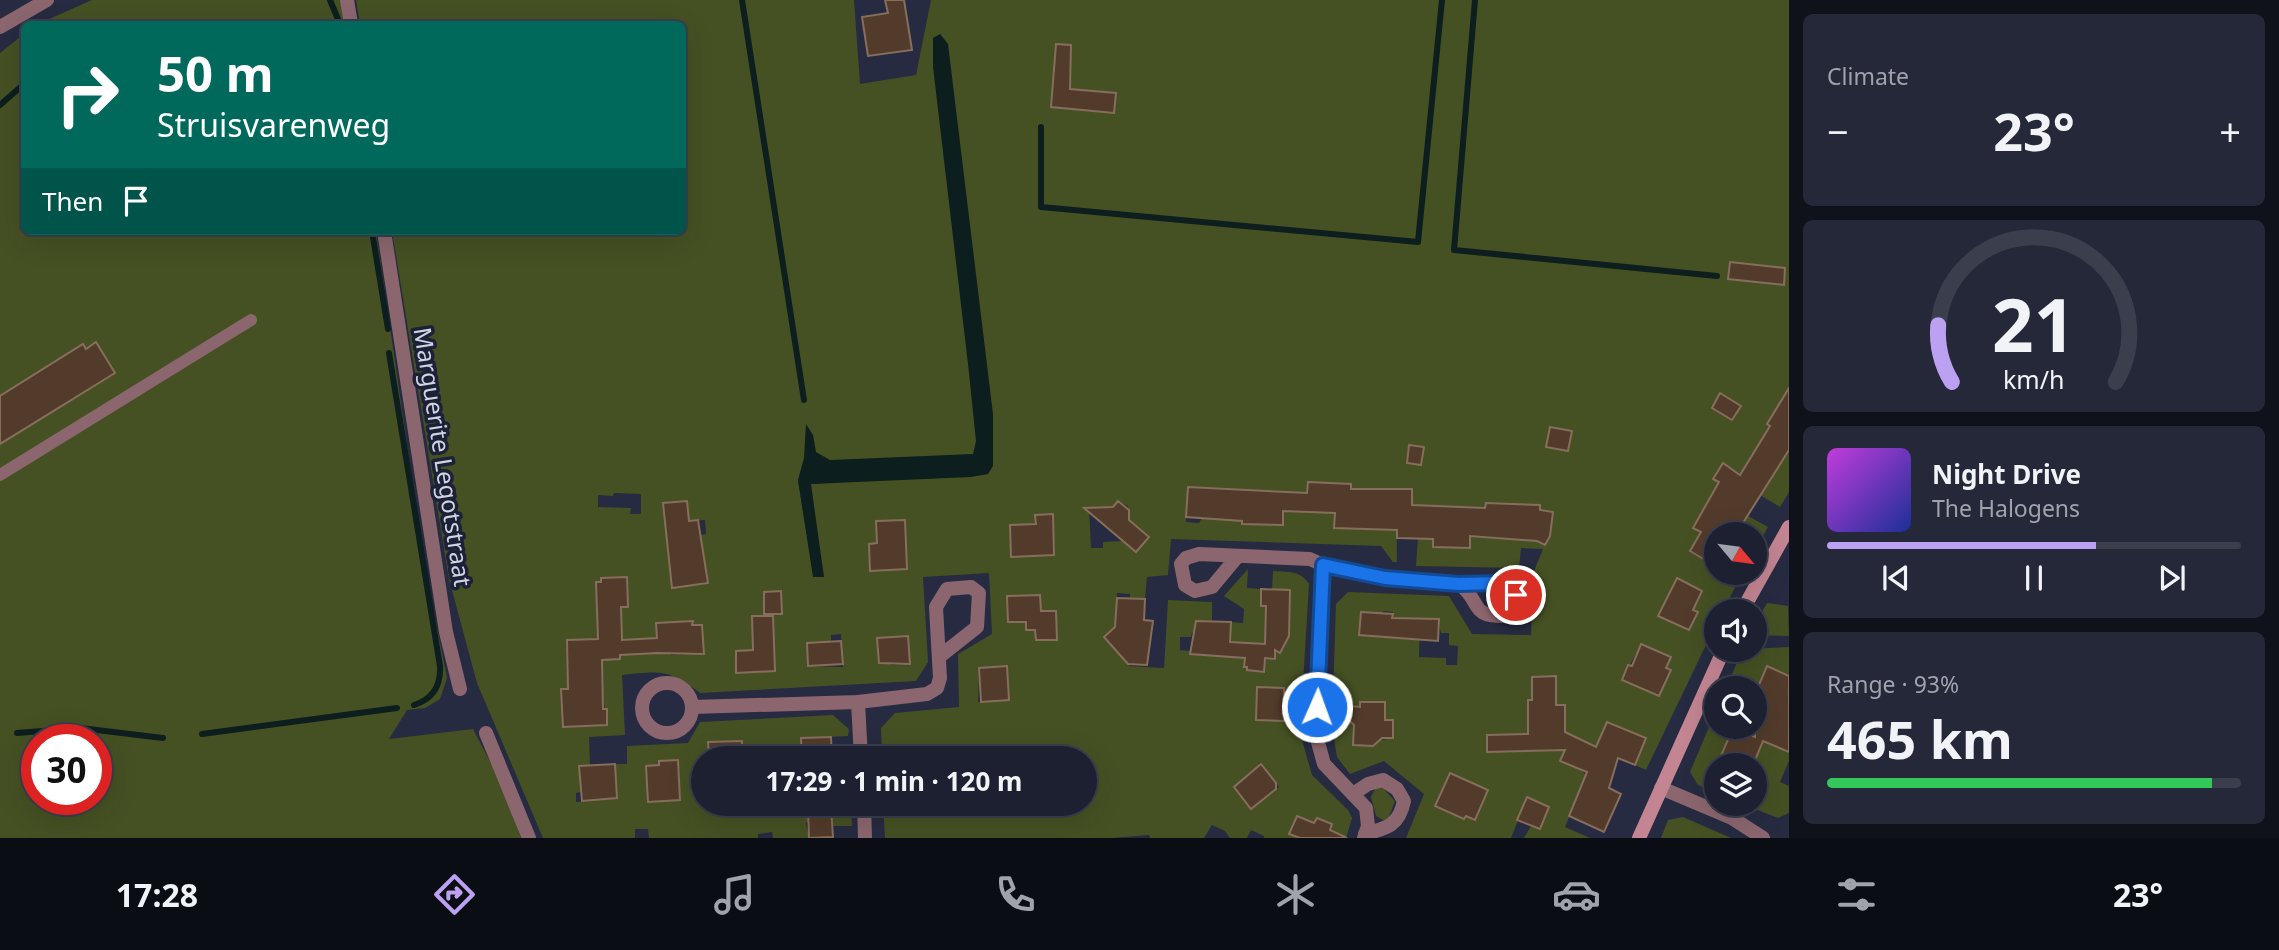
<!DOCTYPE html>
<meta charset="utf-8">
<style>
:root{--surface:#1c2031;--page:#252839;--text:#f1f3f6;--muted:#a0a3ab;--line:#3a3e4d;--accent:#bca0f2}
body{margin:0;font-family:"Noto Sans",sans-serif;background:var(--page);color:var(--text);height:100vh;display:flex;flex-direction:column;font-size:26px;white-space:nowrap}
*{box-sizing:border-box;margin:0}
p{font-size:23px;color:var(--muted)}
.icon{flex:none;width:38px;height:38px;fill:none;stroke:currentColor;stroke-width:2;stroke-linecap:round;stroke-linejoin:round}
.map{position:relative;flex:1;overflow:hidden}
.sheet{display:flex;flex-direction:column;gap:14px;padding:14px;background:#0f121b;width:490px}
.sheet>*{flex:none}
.banner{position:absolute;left:21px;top:21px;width:665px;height:214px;border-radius:10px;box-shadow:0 7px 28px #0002,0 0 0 2px var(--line);background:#00695c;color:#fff;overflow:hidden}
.needle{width:46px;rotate:119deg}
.tools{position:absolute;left:1704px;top:522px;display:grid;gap:14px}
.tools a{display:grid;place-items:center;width:63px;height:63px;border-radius:50%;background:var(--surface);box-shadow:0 7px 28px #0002,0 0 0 2px var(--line);font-size:35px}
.speed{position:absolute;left:21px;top:724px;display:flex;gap:14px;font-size:35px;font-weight:700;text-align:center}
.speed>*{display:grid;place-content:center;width:91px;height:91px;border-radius:50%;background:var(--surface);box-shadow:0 7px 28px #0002,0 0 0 2px var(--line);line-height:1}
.speed .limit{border:10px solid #d22;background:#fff;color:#111}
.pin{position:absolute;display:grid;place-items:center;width:60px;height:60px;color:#fff;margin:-30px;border:4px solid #fff;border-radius:50%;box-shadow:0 2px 7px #0007}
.me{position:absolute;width:77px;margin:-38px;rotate:2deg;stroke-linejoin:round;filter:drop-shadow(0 0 5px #0008)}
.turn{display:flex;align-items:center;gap:24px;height:147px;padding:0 21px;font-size:32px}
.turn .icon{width:91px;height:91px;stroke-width:2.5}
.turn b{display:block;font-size:49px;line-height:60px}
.then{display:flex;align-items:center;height:66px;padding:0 21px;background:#0003;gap:14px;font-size:26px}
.big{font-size:52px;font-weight:700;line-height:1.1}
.sheet .card{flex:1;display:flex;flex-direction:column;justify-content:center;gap:10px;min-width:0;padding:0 24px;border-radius:10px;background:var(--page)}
.sheet .dial{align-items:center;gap:0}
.dial svg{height:182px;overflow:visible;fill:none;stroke:var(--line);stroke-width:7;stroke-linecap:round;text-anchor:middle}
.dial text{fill:var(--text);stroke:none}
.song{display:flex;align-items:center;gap:21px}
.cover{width:84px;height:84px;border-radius:10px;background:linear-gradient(135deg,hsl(290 70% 55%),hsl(230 70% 35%))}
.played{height:7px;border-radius:4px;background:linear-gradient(90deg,var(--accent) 65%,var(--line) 65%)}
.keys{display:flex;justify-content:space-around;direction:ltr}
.heat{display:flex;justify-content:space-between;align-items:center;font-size:38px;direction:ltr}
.charge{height:10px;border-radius:5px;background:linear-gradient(90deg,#34c759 93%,var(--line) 0)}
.trip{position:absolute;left:691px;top:746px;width:406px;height:70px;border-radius:35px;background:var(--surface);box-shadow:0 7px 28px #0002,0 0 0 2px var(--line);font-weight:700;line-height:70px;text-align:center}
.tabs{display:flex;height:112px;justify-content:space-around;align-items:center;background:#0b0d14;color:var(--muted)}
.tabs .icon{width:49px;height:49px}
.tabs .active{color:var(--accent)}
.tabs b{font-size:32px;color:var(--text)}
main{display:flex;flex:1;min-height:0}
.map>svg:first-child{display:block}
.green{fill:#455123;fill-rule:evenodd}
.water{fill:#0d1e1e}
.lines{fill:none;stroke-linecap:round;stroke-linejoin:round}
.stream{stroke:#0d1e1e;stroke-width:6}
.building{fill:#523b2b;stroke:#876d5c;stroke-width:2}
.lane{stroke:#8c666e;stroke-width:12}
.street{stroke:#8c666e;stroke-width:14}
.secondary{stroke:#c38592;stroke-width:14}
.route-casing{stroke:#114b97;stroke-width:18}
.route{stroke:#1a73e8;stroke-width:12}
.labels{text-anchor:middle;stroke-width:7;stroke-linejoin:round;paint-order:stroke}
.street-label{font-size:24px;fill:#cfd3e2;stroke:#1d2137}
</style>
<main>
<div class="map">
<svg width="1789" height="838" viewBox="0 0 1789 838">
<rect width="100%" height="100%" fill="#262b41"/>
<g class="green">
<polygon points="92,0 341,0 345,24 38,24"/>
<path d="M 356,0 L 854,0 L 860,84 L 916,75 L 931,0 L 1789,0 L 1789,492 L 1780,507 L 1760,495 L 1780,464 L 1741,474 L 1723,464 L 1714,479 L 1755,504 L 1748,516 L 1768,527 L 1755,550 L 1755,534 L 1739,534 L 1744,525 L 1707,505 L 1693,527 L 1703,533 L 1690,552 L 1717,567 L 1717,572 L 1743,572 L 1723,611 L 1717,611 L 1717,622 L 1646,770 L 1635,765 L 1646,738 L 1607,722 L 1596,748 L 1573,736 L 1560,761 L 1580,769 L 1586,775 L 1565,827 L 1590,838 L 1524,838 L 1531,826 L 1540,829 L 1544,819 L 1522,810 L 1511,838 L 1406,838 L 1424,794 L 1384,761 L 1350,774 L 1337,757 L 1332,727 L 1336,604 L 1348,592 L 1449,596 L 1472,634 L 1531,635 L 1534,571 L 1543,549 L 1521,548 L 1519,568 L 1416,566 L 1418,538 L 1411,538 L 1412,489 L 1396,488 L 1397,562 L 1393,562 L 1381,546 L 1171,539 L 1168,575 L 1147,577 L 1145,599 L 1130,598 L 1130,594 L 1117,593 L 1115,627 L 1104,637 L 1116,650 L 1130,655 L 1129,666 L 1164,668 L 1168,600 L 1212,602 L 1212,622 L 1192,633 L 1191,637 L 1180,637 L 1180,650 L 1190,651 L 1190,654 L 1230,657 L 1231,622 L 1243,623 L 1244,609 L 1224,596 L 1248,569 L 1247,588 L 1261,589 L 1261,606 L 1266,606 L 1265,626 L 1277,627 L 1272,590 L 1273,571 C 1287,572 1301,570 1309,584 L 1300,733 L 1312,775 L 1348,810 L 1352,818 L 1346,838 L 1328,834 L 1332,824 L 1317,818 L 1312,828 L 1305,824 L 1306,820 L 1298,816 L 1289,833 L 1298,838 L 1264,838 L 1264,836 L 1251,830 L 1247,838 L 1230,838 L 1225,831 L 1212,825 L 1204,838 L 1150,838 L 1149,835 L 1112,838 L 885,838 L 883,805 L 953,803 L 953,808 L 961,808 L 962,803 L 1085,803 L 1085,758 L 882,758 L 881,728 L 895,713 L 959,707 L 958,654 L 992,634 L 989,573 L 923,577 L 928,662 L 916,681 L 700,693 C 669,669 661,671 622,675 L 625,735 L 589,737 L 590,765 L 580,766 L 581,792 L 576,793 L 576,802 L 594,801 L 594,797 L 617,798 L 615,764 L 627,764 L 627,746 L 688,743 L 700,722 L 833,715 L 849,729 L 848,736 L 802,738 L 802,758 L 742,758 L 741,741 L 708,742 L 709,758 L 704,758 L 704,803 L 851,803 L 852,826 L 832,826 L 831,807 L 808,808 L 808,822 L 806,823 L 809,838 L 773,838 L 772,832 L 758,834 L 758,838 L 649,838 L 648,829 L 635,829 L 635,838 L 543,838 L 477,683 L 449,579 L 392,231 L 682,231 L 682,24 L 360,24 ZM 801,473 L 988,474 L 811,484 L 814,577 L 798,481 ZM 1308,482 L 1351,484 L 1349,528 L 1335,528 L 1335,513 L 1307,512 ZM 1188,488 L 1219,489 L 1199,523 L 1186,522 ZM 614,493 L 641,494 L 641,514 L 630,514 L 631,508 L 598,507 L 598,495 L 613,496 ZM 1284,493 L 1283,525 L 1243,524 ZM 687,501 L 689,521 L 705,520 L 706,534 L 691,536 L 708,583 L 672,588 L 663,503 ZM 1118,501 L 1128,506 L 1129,520 L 1149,537 L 1136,552 L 1123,541 L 1103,542 L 1103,548 L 1091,548 L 1089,508 L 1113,507 ZM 1495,503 L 1540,505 L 1539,528 L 1520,540 L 1509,540 ZM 1435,506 L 1471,507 L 1470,548 ZM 1053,514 L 1054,555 L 1011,556 L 1010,526 L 1036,524 L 1036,515 ZM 1677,578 L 1702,591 L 1693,610 L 1698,612 L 1688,630 L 1659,615 ZM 1007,596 L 1041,611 L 1056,611 L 1035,630 L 1026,630 L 1025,622 L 1008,622 ZM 1383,611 L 1393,612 L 1391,637 L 1360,635 L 1361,612 L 1382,614 ZM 767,616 L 767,631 L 774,631 L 775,671 L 736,672 L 736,651 L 753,650 L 752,617 ZM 1420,619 L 1438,619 L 1441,633 L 1449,633 L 1449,645 L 1458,646 L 1457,665 L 1446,665 L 1446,658 L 1419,657 ZM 597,620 L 620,652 L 620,658 L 602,660 L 602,665 L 568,666 L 567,640 L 599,639 ZM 668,622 L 669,627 L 702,625 L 704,653 L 671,655 L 670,645 L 657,638 L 656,623 ZM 841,634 L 843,667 L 808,666 L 807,644 L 831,642 L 831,635 ZM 908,636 L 910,664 L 891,665 L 891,662 L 879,662 L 877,638 ZM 1641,644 L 1671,658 L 1666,668 L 1670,670 L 1659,696 L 1622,680 ZM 1007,666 L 1009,700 L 978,702 L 979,668 ZM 1532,677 L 1556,677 L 1556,705 L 1565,705 L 1551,750 L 1487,752 L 1487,735 L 1519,734 L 1533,737 L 1528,730 L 1528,700 L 1536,700 L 1532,691 ZM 602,688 L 607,725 L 563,727 L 561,690 ZM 1257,688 L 1286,702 L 1285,721 L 1256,720 ZM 1361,702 L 1376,702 L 1385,720 L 1393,720 L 1393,738 L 1353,745 L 1354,725 L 1350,721 L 1350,707 L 1360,707 ZM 678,760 L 680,800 L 648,802 L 646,766 L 659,765 L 660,761 ZM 1257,760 L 1279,787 L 1251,809 L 1234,787 L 1260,765 ZM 1451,773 L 1488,790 L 1475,820 L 1466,816 L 1464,819 L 1436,806 Z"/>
<path d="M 24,34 L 24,231 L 376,231 L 425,568 L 447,678 L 440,699 L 425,708 L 407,710 L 389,739 L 473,729 L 506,792 L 521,838 L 0,838 L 0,53 ZM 37,740 L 96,740 L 96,800 L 37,800 Z"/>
<polygon points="1767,603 1788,606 1789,636 1755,635 1755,625"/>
<polygon points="1789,647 1789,676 1755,694 1755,688 1726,688 1743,649"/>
<polygon points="1709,727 1730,736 1717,765 1717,793 1698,785 1690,772"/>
<polygon points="1789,733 1789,761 1780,782 1789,786 1789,813 1778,818 1740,803 1755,803 1755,765 1753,765 1756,738"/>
<polygon points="1382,787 1395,801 1388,820 1383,820 1376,816 1371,797 1375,789"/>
<polygon points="1683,817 1731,838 1661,838 1668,820"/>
</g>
<polygon class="water" points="940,34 948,44 993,414 993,466 988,474 971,477 811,484 824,577 813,577 798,480 804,458 806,424 813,435 816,452 830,460 973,454 976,441 968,364 933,67 933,38"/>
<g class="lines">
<g class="stream">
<polyline points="330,0 340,24"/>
<polyline points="742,0 804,400"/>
<polyline points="1475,0 1454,250 1717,276"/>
<polyline points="0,105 24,84"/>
<polyline points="1041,127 1041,207 1418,242 1442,0"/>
<polyline points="372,231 388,329"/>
<path d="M 389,353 L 440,666 C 441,685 433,699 414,705"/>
<polyline points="17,733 80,728 163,738"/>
<polyline points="202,734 397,708"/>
</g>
</g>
<g class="building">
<polygon points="885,0 904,0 912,50 868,56 862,17 888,13"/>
<polygon points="1056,44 1071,45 1070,89 1116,93 1114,113 1051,107"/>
<polygon points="1730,262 1785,268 1784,285 1728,279"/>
<polygon points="96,342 115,373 0,444 0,396 83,344 86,349"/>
<polygon points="1789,388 1789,450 1736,534 1717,534 1717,567 1690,551 1701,532 1693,528 1719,482 1713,479 1723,463 1740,475 1770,426 1767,424"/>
<polygon points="1720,393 1741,406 1732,420 1712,408"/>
<polygon points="1550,427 1572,431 1568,451 1546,447"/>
<polygon points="1409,445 1424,447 1421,465 1407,463"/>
<polygon points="1308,482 1351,484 1351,489 1412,489 1412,505 1485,508 1486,503 1540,505 1540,510 1553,512 1550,536 1545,545 1537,541 1470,536 1470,548 1433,547 1433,539 1397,538 1397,530 1334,528 1335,513 1283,511 1283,525 1242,524 1242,521 1186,517 1188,487 1307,493"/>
<polygon points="687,501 689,521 698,520 708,583 672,588 663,503"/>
<polygon points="1118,501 1129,510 1129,520 1149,537 1136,552 1084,508 1113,507"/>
<polygon points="1053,514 1054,555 1011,557 1010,525 1036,524 1035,515"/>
<polygon points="905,520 907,569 870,571 869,544 877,543 876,521"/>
<polygon points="627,577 628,607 621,607 622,640 657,638 656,623 693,621 692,625 702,625 704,654 658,653 620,655 620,659 602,660 603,709 607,709 607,725 563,727 561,689 568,689 567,640 598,639 596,582 601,582 601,578"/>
<polygon points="1677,578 1702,591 1693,610 1698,612 1689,630 1658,616"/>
<polygon points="1261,589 1290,590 1289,636 1280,653 1275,650 1275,659 1265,658 1264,672 1247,670 1247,667 1244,667 1245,658 1190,654 1196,621 1231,622 1230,642 1265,644 1266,606 1261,606"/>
<polygon points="781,591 782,614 764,614 764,592"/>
<polygon points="1040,595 1041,611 1056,611 1057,640 1036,640 1035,630 1026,630 1026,622 1008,622 1007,596"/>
<polygon points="1117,598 1145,599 1144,620 1153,621 1147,665 1128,664 1104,637 1115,627"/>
<polygon points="1361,612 1393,614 1392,618 1439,619 1438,641 1359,635"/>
<polygon points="752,616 773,616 775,671 736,673 736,651 753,650"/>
<polygon points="908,636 910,664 879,663 877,638"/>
<polygon points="841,641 843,664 808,666 807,643"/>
<polygon points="1641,644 1671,657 1666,668 1671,670 1659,696 1622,680 1628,665 1632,666"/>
<polygon points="1007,666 1009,700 981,702 979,668"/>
<polygon points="1767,666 1789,676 1789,752 1763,741 1753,765 1717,765 1733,728 1755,737 1755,694"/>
<polygon points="1556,676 1556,705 1565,705 1565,732 1596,747 1607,722 1646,738 1635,765 1618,758 1609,788 1621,794 1604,832 1569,816 1587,772 1560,761 1565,750 1487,752 1487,735 1528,734 1528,700 1532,700 1532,677"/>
<polygon points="1257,687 1284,688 1285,721 1256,720"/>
<polygon points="1360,702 1385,702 1385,720 1393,720 1393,738 1382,738 1373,746 1353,745 1354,725 1350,721 1350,706 1360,707"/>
<polygon points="831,737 832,758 802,758 801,738"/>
<polygon points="742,741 742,758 709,758 708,742"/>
<polygon points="678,760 680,800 648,802 646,766 659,765 659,761"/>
<polygon points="615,764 617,798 582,801 579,766"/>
<polygon points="1261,764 1276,783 1276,789 1251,809 1234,787"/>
<polygon points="1450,773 1488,790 1475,820 1466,816 1464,819 1435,806"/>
<polygon points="1527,797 1549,807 1540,829 1517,820"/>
<polygon points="831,807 833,837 809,838 808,808"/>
<polygon points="1297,816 1314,823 1317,818 1332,824 1330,830 1347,838 1300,838 1289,834"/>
</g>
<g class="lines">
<polyline class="lane" points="0,475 251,320"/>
<g class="street">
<polyline points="347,0 351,24"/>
<polyline points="0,27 47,0"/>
<polyline points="384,231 446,632 460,689"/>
<path d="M 1237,557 L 1212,587 L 1195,591 L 1185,585 L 1181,564 L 1186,558 L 1199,554 L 1310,559 L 1323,565 L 1385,578 L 1459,584 L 1499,583 L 1515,595 L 1515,607 L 1504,616 C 1468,616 1483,602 1459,584"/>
<polyline points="1323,565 1316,735 1324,764 1366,808 1368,826 1364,838"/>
<circle cx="667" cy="708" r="25"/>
<polyline points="858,702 861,758"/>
<polyline points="692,707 858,702 927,694 937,688 940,678 936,607 947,589 971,587 979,593 977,627 939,657"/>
<polyline points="486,733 529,838"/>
<polyline points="1661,788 1732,818 1763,838"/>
<path d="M 1353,794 L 1368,784 L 1383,780 L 1397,789 L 1404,801 C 1399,825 1388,828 1365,834"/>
<polyline points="864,803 865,838"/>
</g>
<g class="secondary">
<polyline points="1742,611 1789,527"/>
<polyline points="1639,838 1724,649"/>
</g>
</g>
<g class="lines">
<g class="route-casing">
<polyline id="route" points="1317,707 1323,565 1385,578 1459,584 1499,583 1516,595"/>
</g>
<use href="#route" class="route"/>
</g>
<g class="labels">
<g class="street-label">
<text transform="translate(442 457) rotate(81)" y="8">Marguerite Legotstraat</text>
</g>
</g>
</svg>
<div class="tools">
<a><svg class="needle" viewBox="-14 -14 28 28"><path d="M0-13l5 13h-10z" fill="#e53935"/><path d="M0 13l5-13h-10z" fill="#a0a3ab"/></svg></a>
<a><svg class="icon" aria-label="sound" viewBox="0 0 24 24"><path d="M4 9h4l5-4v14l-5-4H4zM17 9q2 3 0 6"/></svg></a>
<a><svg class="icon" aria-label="search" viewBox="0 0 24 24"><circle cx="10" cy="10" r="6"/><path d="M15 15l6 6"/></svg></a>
<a><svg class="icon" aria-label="layers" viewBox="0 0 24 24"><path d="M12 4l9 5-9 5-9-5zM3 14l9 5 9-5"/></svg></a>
</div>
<div class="speed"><div class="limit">30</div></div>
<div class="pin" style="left:1516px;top:595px;background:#d93025"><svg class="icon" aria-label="arrive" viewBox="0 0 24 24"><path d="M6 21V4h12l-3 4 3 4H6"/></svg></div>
<svg class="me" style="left:1317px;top:707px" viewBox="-20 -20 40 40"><circle r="17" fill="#1a73e8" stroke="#fff" stroke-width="3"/><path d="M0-11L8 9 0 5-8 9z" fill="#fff"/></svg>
<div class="trip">17:29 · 1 min · 120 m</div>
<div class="banner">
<div class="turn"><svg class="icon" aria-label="right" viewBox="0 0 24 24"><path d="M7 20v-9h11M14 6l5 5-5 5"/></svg><div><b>50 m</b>Struisvarenweg</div></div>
<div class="then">Then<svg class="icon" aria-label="arrive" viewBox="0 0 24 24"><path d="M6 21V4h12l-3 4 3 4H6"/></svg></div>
</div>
</div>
<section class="sheet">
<div class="card"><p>Climate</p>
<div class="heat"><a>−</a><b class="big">23°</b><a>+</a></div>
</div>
<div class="card dial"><svg viewBox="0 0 100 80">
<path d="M14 69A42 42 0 1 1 86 69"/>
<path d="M14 69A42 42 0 0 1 8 44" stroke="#bca0f2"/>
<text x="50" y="56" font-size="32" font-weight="700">21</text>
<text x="50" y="72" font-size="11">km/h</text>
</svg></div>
<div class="card">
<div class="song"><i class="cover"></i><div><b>Night Drive</b><p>The Halogens</p></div></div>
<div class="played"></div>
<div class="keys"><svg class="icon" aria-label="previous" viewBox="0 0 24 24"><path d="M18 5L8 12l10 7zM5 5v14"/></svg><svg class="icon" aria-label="pause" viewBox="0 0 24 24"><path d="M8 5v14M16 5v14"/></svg><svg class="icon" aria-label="next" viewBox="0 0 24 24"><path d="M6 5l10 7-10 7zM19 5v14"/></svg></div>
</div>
<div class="card"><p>Range · 93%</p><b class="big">465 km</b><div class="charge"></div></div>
</section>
</main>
<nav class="tabs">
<b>17:28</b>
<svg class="icon active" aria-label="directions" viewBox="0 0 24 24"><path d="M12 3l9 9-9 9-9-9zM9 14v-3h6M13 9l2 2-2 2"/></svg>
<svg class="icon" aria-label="music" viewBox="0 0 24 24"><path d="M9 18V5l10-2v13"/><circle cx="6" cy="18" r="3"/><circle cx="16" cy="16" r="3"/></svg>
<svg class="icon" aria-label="phone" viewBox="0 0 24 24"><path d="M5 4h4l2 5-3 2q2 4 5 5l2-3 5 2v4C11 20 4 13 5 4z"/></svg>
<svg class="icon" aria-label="climate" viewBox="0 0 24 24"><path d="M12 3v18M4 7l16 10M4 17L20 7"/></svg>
<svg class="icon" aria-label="car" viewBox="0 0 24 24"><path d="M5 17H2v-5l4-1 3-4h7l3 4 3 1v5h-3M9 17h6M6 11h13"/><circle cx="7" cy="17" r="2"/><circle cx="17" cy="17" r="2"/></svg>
<svg class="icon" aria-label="filters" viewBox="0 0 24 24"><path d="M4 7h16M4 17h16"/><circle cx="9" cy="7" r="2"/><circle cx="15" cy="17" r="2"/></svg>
<b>23°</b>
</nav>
